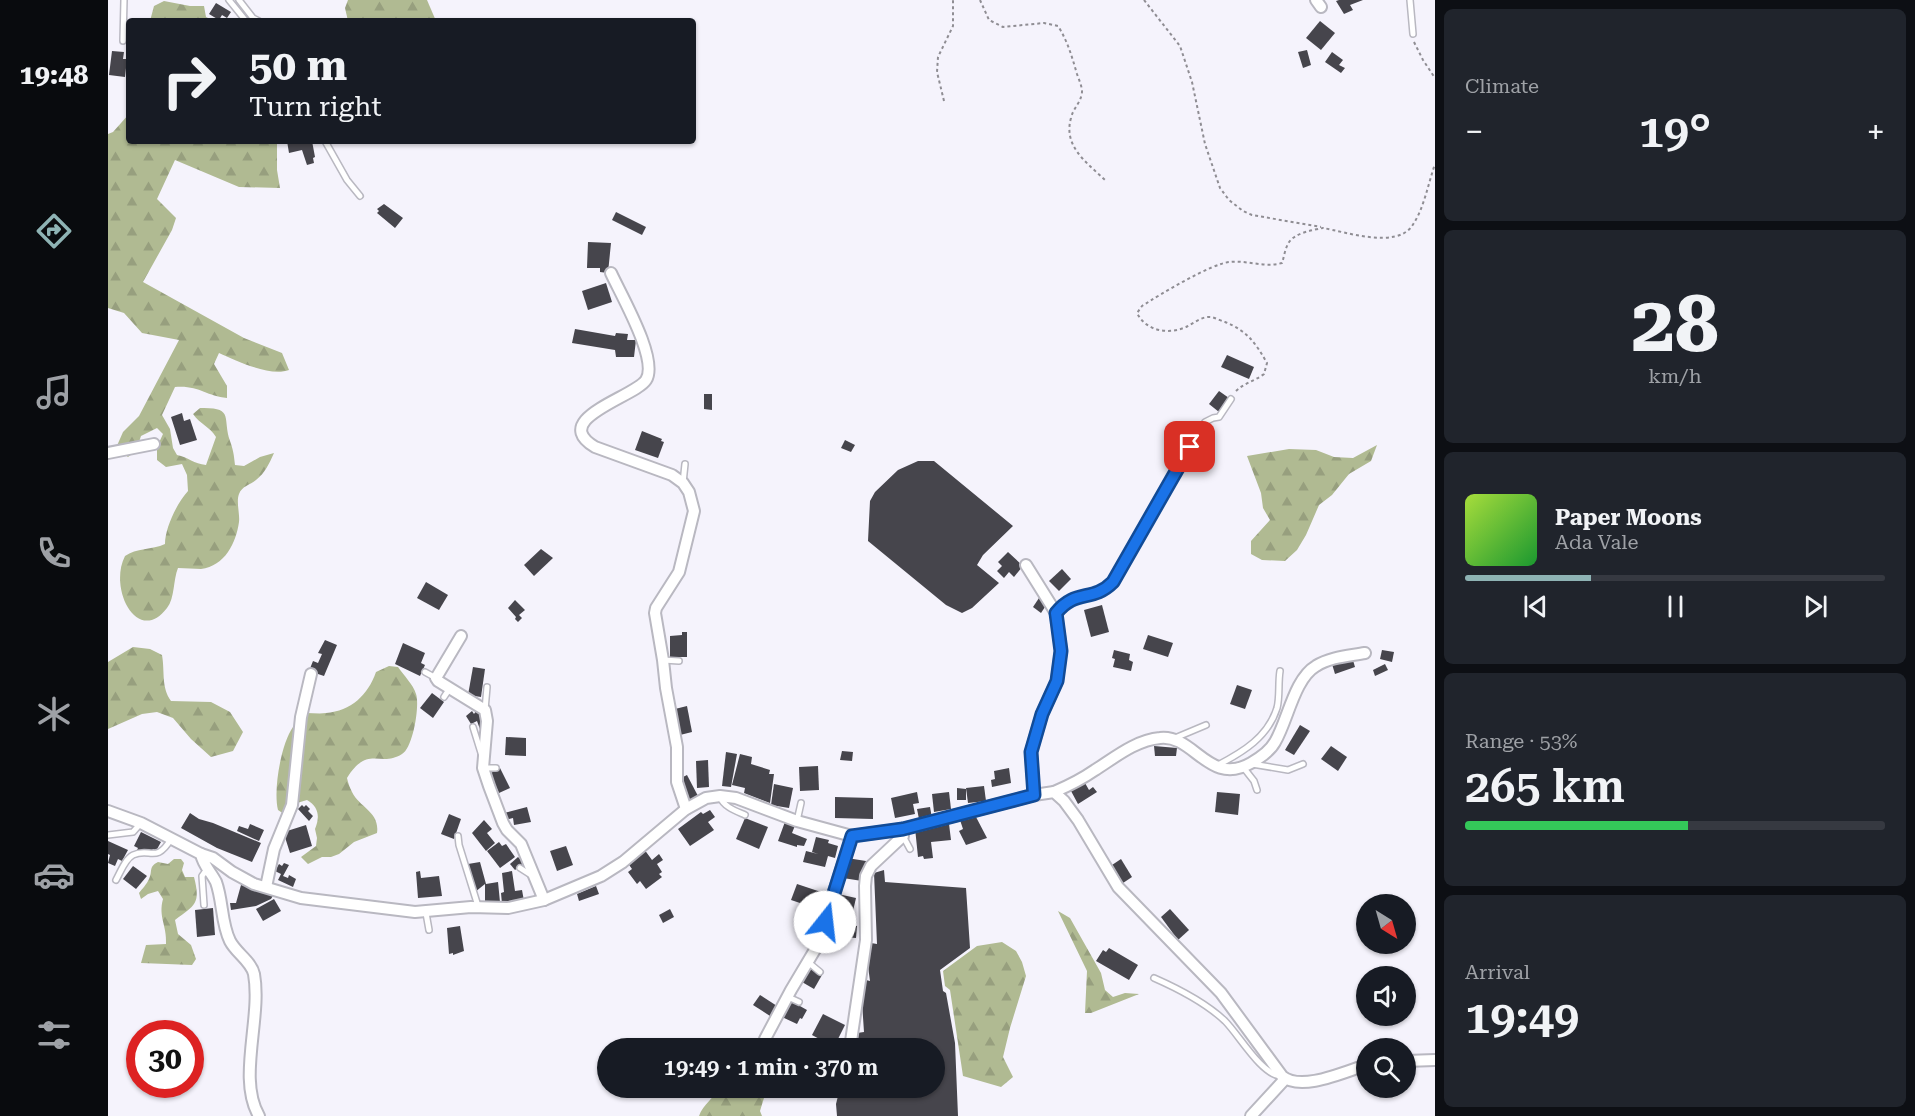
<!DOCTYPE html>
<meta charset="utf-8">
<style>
:root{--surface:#171b24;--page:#20242c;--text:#f1f3f6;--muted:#9ea1a6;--line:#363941;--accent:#8eb3b4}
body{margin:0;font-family:"Roboto Serif",serif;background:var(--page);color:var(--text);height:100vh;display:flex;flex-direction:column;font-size:22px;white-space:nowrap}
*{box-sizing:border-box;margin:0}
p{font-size:20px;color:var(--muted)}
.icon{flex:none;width:33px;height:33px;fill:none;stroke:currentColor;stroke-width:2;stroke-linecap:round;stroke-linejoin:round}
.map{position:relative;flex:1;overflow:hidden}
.side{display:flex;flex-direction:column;gap:9px;padding:9px;background:#0d0f14;width:480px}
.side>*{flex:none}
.guide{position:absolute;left:18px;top:18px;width:570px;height:126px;border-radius:6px;box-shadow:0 2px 4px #0004;background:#171b24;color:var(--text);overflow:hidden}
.needle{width:39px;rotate:143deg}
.buttons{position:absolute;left:1248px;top:894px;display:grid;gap:12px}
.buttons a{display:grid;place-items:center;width:60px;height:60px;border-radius:50%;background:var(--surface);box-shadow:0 2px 4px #0004;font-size:30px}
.speed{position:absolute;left:18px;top:1020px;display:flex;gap:12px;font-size:30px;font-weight:700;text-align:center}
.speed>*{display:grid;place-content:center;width:78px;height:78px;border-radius:50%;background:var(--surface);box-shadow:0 2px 4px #0004;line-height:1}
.speed .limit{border:9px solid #d22;background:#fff;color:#111}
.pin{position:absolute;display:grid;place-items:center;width:51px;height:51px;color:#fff;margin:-26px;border-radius:12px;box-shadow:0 3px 9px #0006}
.me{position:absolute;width:66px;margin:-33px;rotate:16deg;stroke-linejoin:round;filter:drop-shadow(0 0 4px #0008)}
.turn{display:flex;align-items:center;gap:21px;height:126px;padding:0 24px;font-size:27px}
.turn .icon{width:78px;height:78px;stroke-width:2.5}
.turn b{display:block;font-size:42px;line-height:51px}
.big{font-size:45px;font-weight:600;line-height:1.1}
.side .card{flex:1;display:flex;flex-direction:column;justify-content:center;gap:9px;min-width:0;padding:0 21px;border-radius:9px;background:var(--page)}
.side .dial{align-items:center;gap:0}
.dial b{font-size:78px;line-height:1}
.song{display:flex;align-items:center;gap:18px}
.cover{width:72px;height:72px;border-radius:9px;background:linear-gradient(135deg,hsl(80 70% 55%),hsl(130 70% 35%))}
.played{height:6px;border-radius:3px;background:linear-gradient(90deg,var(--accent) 30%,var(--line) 30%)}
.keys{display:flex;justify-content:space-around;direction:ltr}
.heat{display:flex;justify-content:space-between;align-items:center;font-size:33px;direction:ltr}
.charge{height:9px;border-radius:4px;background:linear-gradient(90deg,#34c759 53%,var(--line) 0)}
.trip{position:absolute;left:489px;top:1038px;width:348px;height:60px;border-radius:30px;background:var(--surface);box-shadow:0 2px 4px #0004;font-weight:600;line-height:60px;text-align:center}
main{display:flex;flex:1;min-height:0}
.dock{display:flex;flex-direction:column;width:108px;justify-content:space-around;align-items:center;background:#090b0e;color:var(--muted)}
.dock .icon{width:42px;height:42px}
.dock .current{color:var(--accent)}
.dock b{font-size:27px;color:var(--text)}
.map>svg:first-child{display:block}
.forest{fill:url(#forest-firs)}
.building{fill:#46454c}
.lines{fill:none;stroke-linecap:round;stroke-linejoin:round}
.service-casing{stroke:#b9b8c1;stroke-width:8}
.minor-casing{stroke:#b9b8c1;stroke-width:14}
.path{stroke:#8f8d93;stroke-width:2;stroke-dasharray:3 3;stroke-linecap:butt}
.service{stroke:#fff;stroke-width:5}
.minor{stroke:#fff;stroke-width:10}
.route-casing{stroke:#114b97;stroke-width:15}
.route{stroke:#1a73e8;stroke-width:10}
</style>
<main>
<nav class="dock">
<b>19:48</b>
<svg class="icon current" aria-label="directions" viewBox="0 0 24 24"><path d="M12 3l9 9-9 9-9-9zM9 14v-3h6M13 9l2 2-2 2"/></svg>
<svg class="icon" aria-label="music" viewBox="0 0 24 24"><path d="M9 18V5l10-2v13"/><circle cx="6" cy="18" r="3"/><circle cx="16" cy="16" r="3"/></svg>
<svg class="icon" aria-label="phone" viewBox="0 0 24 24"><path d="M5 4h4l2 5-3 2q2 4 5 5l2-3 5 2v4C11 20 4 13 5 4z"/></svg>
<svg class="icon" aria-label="climate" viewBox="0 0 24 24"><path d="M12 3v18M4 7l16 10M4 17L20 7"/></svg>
<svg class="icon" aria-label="car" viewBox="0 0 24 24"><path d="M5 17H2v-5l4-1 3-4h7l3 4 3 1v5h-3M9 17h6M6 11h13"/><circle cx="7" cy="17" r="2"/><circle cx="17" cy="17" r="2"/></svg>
<svg class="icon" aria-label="filters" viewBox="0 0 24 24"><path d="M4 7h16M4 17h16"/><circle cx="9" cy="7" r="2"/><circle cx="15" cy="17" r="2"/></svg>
</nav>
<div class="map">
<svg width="1327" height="1116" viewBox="0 0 1327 1116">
<defs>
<pattern id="forest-firs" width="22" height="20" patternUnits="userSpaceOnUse" patternTransform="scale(1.5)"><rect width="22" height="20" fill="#b0ba92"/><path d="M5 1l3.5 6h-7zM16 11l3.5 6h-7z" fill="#979f7e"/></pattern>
</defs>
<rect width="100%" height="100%" fill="#f5f3fc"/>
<g class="forest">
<polygon points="240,0 319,0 328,21 240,21 237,8"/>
<polygon points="56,1 82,6 96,6 98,17 106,21 42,21 46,6"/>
<path d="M 21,114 L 21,141 L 169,141 L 169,170 L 172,188 L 131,187 L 67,160 L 49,199 L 68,218 L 64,230 L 35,282 L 136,338 L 174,353 L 181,370 C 162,377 129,361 111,353 L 106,364 L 119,386 L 119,398 C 98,396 91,385 67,387 L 54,415 L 62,429 L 65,448 L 69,455 C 80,457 86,464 98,465 L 108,437 C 102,427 92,424 85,414 L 92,408 C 127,407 114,418 122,441 C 125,449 126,455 127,465 L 136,466 L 152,457 L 166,453 C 161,464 157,473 148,480 C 142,485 134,486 131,494 C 128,502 132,514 131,522 C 128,543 117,566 93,569 C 86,569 78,568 70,568 C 65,580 67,598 59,608 C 30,646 0,589 17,556 C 28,548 44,550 57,544 C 57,528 69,503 80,491 L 79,475 L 74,464 L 58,467 L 49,460 L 49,447 L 55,434 L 49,428 L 33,436 L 28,451 L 20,457 L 8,448 L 15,432 L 31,416 L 71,340 L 34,333 L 16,313 L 0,308 L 0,134 L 5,132 Z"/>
<polygon points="1269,445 1263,461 1241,474 1224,495 1211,505 1198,535 1189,550 1177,561 1154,560 1143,554 1143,541 1162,520 1155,508 1153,493 1139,456 1181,449 1208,450 1226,457 1245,458"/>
<path d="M 25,647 L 42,649 L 54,655 C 57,672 53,687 63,701 L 103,702 L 122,712 L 135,732 L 125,751 L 103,757 L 83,739 L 65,718 L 49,712 L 34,714 L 0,729 L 0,662 Z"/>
<path d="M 281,666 L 290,667 C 296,676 305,684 308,694 C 312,705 305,748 294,754 C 272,768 260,744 239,778 C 240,783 242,788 244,792 C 252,808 272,812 269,833 L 246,842 L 231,854 L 223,857 L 214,857 L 200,864 L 193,857 L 208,846 L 209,838 L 207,829 C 212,817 211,807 199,800 L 189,803 L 176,814 L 170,810 C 165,790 173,744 185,727 C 188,722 194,718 198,713 C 205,713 212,714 218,713 C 243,711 260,695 268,672 Z"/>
<path d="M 66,859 L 73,859 L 76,863 L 74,870 L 77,877 L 86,877 C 93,904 87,905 67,920 L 70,934 L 83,945 L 88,959 L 84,965 L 33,963 L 38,945 L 58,944 C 59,925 50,917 55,899 L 50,891 L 40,894 L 33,899 L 31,893 C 34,889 39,884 41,879 C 45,871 40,867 50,862 L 60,864 Z"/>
<polygon points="950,911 962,918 993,973 997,990 1005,997 1017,993 1031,994 983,1013 977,1013 979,971"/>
<polygon points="894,942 908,951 914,962 918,976 902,1028 895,1057 905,1077 893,1087 855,1076 842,990 837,986 835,971 869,946"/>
<path d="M 610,1088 L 659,1088 L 652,1111 L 654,1116 L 591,1116 C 595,1104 607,1098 610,1088 Z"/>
</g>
<g class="building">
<polygon points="1231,0 1255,0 1242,5 1245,10 1236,14 1228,1"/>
<polygon points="108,3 123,12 119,18 114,15 111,20 101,14"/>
<polygon points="1212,21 1227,33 1213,50 1198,38"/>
<polygon points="1199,50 1203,65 1195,68 1190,52"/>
<polygon points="4,51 16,52 15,59 19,59 17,77 1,75"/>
<polygon points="1224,52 1235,60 1231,65 1237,68 1233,73 1217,62"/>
<polygon points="179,141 204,141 207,157 205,158 206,163 199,165 194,150 181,153"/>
<polygon points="276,204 295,218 287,228 269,213 271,211 269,209"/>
<polygon points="508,212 538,227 534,235 504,220"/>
<polygon points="480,242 503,243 500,273 492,272 492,268 479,268"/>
<polygon points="498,283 504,302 480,310 474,291"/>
<polygon points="467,329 507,336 508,333 520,334 519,340 528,340 526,357 508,357 507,350 464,343"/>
<polygon points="1119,355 1146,367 1141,379 1113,367"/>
<polygon points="1111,391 1121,398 1111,412 1101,404"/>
<polygon points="596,394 604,394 604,410 596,409"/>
<polygon points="74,413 76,421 82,419 89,440 72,445 63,417"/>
<polygon points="534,431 554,439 553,441 556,442 550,458 527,450"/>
<polygon points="737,440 747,445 743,452 733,448"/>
<polygon points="810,461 826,461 905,526 875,555 869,565 891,583 864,608 854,613 838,605 760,541 762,501 767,492 790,470"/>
<polygon points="433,549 445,558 426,576 416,565"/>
<polygon points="900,552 915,566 906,577 901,572 896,578 889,571 894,566 890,562"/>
<polygon points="954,569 963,579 951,591 941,581"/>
<polygon points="318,582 340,595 331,610 309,598"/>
<polygon points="931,598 939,604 933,613 925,607"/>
<polygon points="407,600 417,610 411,615 414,618 410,622 407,619 408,617 400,608"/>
<polygon points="994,605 1001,632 983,637 976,610"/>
<polygon points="574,632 579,632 579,657 562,657 562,636 574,635"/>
<polygon points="1040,635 1065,643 1060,657 1035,649"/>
<polygon points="217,640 229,645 216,676 201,671 205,661 210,663 214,654 210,653"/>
<polygon points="295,643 317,653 313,663 317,665 312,676 287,664"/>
<polygon points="1006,650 1022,654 1021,660 1025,662 1023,671 1005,667 1007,659 1004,658"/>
<polygon points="1274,650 1286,652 1284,662 1272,659"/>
<polygon points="1244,657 1247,667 1227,674 1224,664"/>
<polygon points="1277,664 1280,670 1267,676 1265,670"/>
<polygon points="365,667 377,669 373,697 360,695"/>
<polygon points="1129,685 1144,690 1137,709 1122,704"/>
<polygon points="324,693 336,702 325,718 312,708"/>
<polygon points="579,706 584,732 572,735 567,709"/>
<polygon points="370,708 375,714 373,732 369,721 363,724 358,716 364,711 366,714"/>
<polygon points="1192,725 1202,731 1186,755 1177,750"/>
<polygon points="398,737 418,738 418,756 397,755"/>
<polygon points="1046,746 1069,748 1068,756 1047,756"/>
<polygon points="1223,746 1239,757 1230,771 1213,759"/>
<polygon points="734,751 745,752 744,761 732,760"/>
<polygon points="618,752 629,754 623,787 614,786"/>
<polygon points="632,754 644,757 643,764 662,770 661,774 666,774 662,803 636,793 637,788 624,785"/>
<polygon points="600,760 601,787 589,788 588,761"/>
<polygon points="710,766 711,790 692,791 691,767"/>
<polygon points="392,768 402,788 391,793 381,774"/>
<polygon points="901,768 903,783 884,787 883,780 887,779 886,771"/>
<polygon points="579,775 590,796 581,801 574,789 573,778"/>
<polygon points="977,783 981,790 985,787 989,792 970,804 963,791"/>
<polygon points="666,784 685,788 681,808 663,805"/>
<polygon points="876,786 878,801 860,803 858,788"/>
<polygon points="849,788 858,789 858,800 849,800"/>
<polygon points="809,792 811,803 805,804 807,814 787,818 783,798"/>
<polygon points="841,792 843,809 826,812 824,794"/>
<polygon points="1109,792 1132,794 1130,815 1107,812"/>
<polygon points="727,797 765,798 765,819 727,818"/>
<polygon points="194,805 196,807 198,805 202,809 200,811 205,816 201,821 190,809"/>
<polygon points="419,807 423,822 406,825 405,818 397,820 396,813"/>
<polygon points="822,807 824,818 811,819 809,809"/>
<polygon points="602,810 607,817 600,822 606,830 582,846 570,829 593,812 595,814"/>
<polygon points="82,813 91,819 105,823 153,843 144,862 109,848 73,828"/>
<polygon points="341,814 353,819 346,839 333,834"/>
<polygon points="868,817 879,838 858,845 851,831 855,829 852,820"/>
<polygon points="637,818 660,827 651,849 628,839"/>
<polygon points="678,819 688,823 684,833 699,839 696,846 689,845 689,847 670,841"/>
<polygon points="376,820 384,829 379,833 387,843 378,851 364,833"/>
<polygon points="142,824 156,830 151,841 129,831 131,826 140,829"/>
<polygon points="841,824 843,840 823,842 825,858 816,859 815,856 810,857 807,828"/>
<polygon points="198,825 204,846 182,853 176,834 179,833 179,831"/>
<polygon points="33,832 53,842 48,851 45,849 42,854 36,854 29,850 30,848 26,846"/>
<polygon points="708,837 721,840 720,843 730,846 727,858 720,856 717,867 695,862 698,851 710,854 704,852"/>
<polygon points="0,841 20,850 14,861 10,859 7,866 0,863 2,855 0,854"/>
<polygon points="391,842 394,846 398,844 407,857 392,868 379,851"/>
<polygon points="458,846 465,865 449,871 442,851"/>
<polygon points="536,849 544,860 551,854 555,860 549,864 554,872 551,874 554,877 538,889 532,881 529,884 520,872 524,869 519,862"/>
<polygon points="410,857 416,863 407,870 402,864"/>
<polygon points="739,858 758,861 754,881 735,878"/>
<polygon points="1013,859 1024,877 1015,883 1004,865"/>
<polygon points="372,862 378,884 390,882 392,902 377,903 377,884 367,892 360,864"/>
<polygon points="176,863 181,865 175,876 180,878 181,875 188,879 185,887 170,880 173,874 167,871 171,864 174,866"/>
<polygon points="25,866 39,876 28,889 15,879"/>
<polygon points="776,870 777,882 858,888 862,948 832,970 835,991 838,993 847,1043 850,1116 729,1116 728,1104 732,1088 826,1088 826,1048 747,1048 749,1033 756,1032 754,1002 758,980 762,981 760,966 763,943 769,944 766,873"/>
<polygon points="312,871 313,878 331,876 334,896 310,898 308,872"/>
<polygon points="404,871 407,891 414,890 416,901 394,904 393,893 396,892 394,873"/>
<polygon points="689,884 713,892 707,908 683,900"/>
<polygon points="133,885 147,888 147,891 166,894 163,899 148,906 123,910 122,903 128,903"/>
<polygon points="488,886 491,894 471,901 469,894"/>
<polygon points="730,894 748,898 745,911 728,908"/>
<polygon points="166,899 173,911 155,921 148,909"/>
<polygon points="105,908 107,935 89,937 87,910"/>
<polygon points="562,909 566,917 555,923 551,915"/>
<polygon points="1062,909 1081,930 1070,940 1053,917"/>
<polygon points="727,923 749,926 748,938 725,936"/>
<polygon points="352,926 356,951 345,955 345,953 341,954 339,928"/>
<polygon points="1001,948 1030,965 1021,980 988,961 995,950 998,952"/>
<polygon points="702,968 714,975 706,989 694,982"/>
<polygon points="652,995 669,1006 662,1016 645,1005"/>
<polygon points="683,1001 699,1010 694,1019 692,1018 689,1024 674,1017"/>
<polygon points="715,1014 737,1025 726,1047 704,1035"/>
</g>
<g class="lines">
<g class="service-casing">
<g id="service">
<polyline points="121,0 138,21"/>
<polyline points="131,0 145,18 151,21"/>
<polyline points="1302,0 1305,34"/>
<polyline points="15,41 16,0"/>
<polyline points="217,141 239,180 252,196"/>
<polyline points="575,483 577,464"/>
<polyline points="948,613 959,601 996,591 1005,582 1097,422 1105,418 1111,417 1123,399"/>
<polyline points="555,660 571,661"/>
<polyline points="317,672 328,678"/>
<polyline points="336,697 342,688"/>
<polyline points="377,710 379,687"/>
<polyline points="365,727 374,756"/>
<polyline points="1067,738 1098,725"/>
<polyline points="1144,764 1180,770 1195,764"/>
<path d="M 1110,765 C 1135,752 1160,737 1169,708 C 1172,697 1170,683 1172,671"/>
<polyline points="1135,767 1146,781 1149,790"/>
<polyline points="375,768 388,768"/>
<path d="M 612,797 C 616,807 628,811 637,815"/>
<polyline points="689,821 693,803"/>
<polyline points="0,835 25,832 33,823"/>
<polyline points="350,836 351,845 370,906"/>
<polyline points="795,836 802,849"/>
<polyline points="412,868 426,877"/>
<path d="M 8,880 C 12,873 17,859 25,855 C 42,847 48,864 63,839"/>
<polyline points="96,905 94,876 99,869"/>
<polyline points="318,913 321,930"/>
<polyline points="700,962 712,972"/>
<path d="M 1046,978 C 1071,989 1097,1002 1117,1021 C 1131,1035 1153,1074 1172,1076"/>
<polyline points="680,997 691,1002"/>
</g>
</g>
<g class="minor-casing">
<g id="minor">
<polyline points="1208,0 1213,7"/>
<path d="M 503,273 C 513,295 551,360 538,380 C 527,397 440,419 487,447 L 564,475 L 575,483 L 581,492 L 586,511 L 571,572 L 548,608 L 547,613 L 555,660 L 558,688 L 569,747 L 569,782 L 578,809"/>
<polyline points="0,453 46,444"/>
<polyline points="918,565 948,613 953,650 949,681 934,714 923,752 926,795"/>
<polyline points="353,636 328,678 330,681 377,710 379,721 375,768 381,786 395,823 399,830 413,844 436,900"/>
<path d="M 946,792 C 960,786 974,779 987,770 C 1006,758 1028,740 1052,738 C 1086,734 1101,787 1143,763 C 1152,758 1162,751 1167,742 C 1180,720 1186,679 1208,666 C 1222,657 1241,656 1257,653"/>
<path d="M 0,811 L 33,823 L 93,854 C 95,865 103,872 108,882 C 115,901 113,923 122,941 C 128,953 143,961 146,974 C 154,1018 129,1079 151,1116"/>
<path d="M 93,854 L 105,858 L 124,872 L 146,884 L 193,898 L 307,912 L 363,907 L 400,908 L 436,900 L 493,876 L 515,862 L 578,809 L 598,798 L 612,796 L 628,798 L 689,821 L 744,836 L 795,829 L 926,795 L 946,792 L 956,801 L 970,820 L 1010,887 L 1113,993 L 1174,1076 C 1193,1092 1236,1072 1258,1065"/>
<polyline points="158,887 166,849 184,805 193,717 203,674"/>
<polyline points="657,1039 683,990 708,948 744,836"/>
<polyline points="742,1048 758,940 757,886 758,876 763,866 795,836 795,829"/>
<polyline points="1298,1061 1327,1060"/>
<polyline points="1143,1116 1177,1079"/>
</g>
</g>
<g class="path">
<path d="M 872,0 L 881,20 L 895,27 L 936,23 L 950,26 C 960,42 964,57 969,74 C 971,80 974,86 974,92 C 973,103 965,108 963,118 C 955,146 978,162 997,180"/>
<polyline points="1036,0 1072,46 1084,82 1097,144 1112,188 1121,200 1135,211 1144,215 1213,227"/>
<polyline points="1306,42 1315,60 1327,78"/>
<polyline points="836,101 829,72 830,57 845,26 845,0"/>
<path d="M 1128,391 C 1136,383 1147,381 1156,374 L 1159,363 C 1147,342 1139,331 1117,322 C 1113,321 1108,318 1103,317 C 1094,316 1086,323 1078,327 C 1060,335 1038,331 1029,313 L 1034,306 C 1051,295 1104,263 1122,262 C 1140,260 1156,268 1174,263 C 1176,257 1177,249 1180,244 C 1185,233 1205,230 1215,228 C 1238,232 1288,249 1304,226 C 1316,209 1320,184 1327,164"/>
</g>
<use href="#service" class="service"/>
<use href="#minor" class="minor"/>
</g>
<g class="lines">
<g class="route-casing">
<path id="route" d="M 717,922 L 744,836 L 795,829 L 926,795 L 923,752 L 934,714 L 949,681 L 953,651 L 948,613 C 968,588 984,603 1005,582 L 1082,447"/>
</g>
<use href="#route" class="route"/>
</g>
</svg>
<div class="buttons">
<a><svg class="needle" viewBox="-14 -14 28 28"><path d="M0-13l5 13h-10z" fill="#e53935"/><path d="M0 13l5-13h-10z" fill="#9ea1a6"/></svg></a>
<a><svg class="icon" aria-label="sound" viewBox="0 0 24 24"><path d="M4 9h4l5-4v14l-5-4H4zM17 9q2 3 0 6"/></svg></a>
<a><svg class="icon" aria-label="search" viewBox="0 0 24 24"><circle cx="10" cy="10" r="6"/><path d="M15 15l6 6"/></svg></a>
</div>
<div class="speed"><div class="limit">30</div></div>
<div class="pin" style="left:1082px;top:447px;background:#d93025"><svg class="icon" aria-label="arrive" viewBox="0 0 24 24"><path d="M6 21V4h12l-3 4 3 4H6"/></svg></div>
<svg class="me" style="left:717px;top:922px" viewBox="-20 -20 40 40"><circle r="19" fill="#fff"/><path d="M0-13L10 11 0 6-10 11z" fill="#1a73e8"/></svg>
<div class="trip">19:49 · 1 min · 370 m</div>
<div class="guide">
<div class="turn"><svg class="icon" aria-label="right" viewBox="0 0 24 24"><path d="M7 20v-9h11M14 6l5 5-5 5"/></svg><div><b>50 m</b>Turn right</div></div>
</div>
</div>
<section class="side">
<div class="card"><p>Climate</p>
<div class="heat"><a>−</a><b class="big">19°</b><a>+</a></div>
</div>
<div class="card dial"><b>28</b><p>km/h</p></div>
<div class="card">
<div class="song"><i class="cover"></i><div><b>Paper Moons</b><p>Ada Vale</p></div></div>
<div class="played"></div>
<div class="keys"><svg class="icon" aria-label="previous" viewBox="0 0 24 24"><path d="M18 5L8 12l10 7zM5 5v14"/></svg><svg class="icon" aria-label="pause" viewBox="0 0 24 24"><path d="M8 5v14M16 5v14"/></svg><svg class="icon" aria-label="next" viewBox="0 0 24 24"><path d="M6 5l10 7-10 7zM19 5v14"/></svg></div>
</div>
<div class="card"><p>Range · 53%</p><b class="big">265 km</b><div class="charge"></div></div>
<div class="card"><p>Arrival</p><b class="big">19:49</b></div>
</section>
</main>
